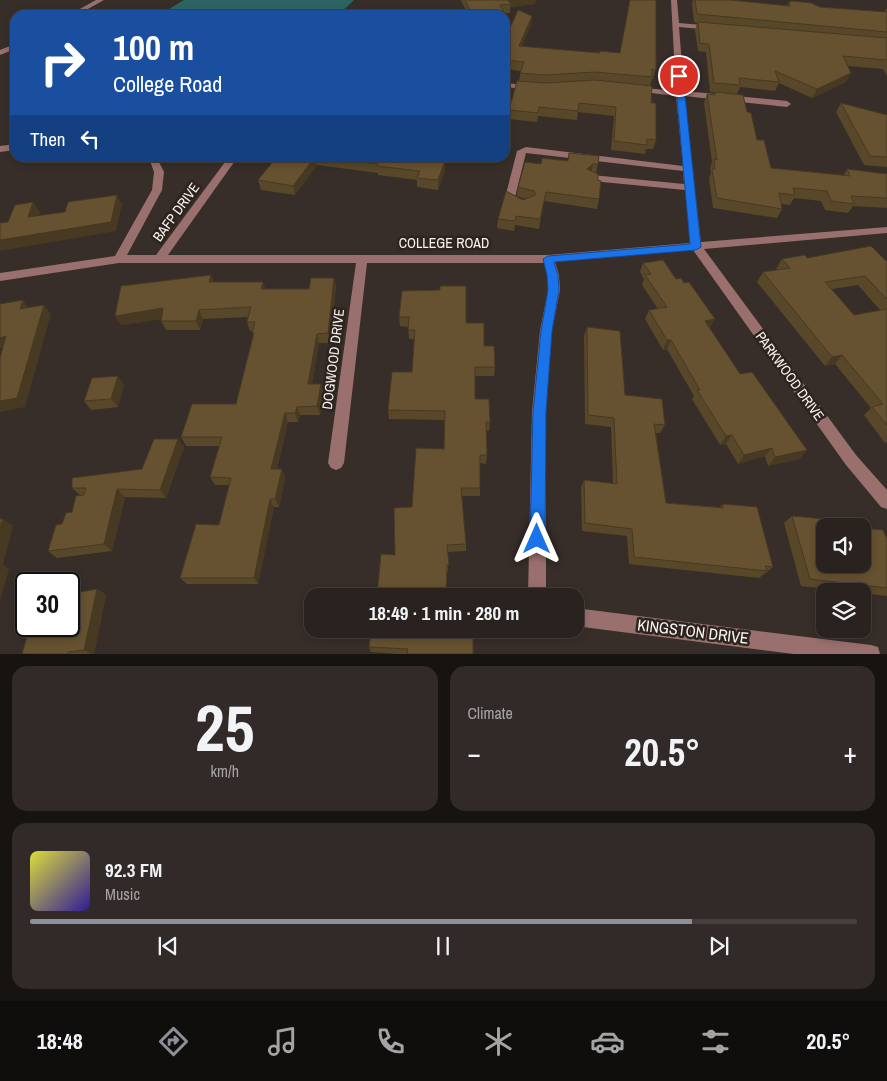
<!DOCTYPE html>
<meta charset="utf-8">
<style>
:root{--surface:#29221f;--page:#312a28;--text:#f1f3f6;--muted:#a5a4a4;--line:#453f3d;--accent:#8c9099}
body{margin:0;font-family:"Archivo Narrow",sans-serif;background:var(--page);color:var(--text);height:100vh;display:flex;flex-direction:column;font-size:19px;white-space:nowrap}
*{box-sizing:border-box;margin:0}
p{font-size:16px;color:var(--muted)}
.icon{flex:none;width:28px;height:28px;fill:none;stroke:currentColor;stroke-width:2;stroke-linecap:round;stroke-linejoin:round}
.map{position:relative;height:654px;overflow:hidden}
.side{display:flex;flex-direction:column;gap:12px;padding:12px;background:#171311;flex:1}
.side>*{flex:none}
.banner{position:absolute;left:10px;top:10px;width:500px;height:152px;border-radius:15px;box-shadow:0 2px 8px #0003,0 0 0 1px var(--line);background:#1a4fa0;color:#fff;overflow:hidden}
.buttons{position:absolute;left:816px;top:518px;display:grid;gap:10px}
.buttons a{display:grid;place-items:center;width:55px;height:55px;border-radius:10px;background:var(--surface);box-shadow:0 2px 8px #0003,0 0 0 1px var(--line);font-size:25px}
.speed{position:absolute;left:15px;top:572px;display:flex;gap:10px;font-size:25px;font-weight:700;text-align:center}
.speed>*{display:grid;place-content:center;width:65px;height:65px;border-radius:50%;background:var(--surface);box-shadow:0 2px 8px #0003,0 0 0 1px var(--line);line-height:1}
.speed .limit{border:2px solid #111;border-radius:8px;background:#fff;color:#111}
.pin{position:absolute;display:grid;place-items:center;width:42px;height:42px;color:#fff;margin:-21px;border:2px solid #fff;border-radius:50%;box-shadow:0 1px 5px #0007}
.me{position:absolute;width:55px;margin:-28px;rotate:0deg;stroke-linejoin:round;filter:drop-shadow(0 0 4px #0008)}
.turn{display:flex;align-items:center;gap:18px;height:105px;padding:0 20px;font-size:22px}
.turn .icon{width:65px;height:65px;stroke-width:2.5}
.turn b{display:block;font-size:35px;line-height:42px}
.then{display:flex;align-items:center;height:48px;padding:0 20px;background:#0003;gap:10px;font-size:19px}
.big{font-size:38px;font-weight:800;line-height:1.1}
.side .card{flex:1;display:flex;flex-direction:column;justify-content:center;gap:8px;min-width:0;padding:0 18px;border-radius:15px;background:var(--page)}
.side .dial{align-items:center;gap:0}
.dial b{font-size:65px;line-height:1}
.song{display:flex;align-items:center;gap:15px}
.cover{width:60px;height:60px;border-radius:8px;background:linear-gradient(135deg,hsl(60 70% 55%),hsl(250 70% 35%))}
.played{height:5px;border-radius:2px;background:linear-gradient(90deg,var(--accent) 80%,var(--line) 80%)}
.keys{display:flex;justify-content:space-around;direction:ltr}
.heat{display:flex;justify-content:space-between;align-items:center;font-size:28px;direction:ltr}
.side .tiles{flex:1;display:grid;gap:12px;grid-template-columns:1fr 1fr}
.card:last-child{grid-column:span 2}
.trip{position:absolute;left:304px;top:588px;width:280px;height:50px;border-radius:15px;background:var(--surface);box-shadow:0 2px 8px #0003,0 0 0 1px var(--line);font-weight:800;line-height:50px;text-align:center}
.tabs{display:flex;height:80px;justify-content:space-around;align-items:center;background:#100e0c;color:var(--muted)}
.tabs .icon{width:35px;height:35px}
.tabs .active{color:var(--accent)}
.tabs b{font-size:22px;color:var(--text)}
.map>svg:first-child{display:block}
.water{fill:#2e6364}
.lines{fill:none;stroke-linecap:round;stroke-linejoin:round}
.minor{fill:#99706d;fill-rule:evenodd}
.wall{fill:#584729;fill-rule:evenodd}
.shaded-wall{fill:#473922}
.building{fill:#665230;stroke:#473922}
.route{fill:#1a73e8;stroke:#114b97}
.labels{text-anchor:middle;stroke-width:5;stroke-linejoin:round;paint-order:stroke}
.street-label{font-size:14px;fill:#faf3f0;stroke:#2d241f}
.near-street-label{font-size:16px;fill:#faf3f0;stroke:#2d241f}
</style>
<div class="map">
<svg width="887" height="654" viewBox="0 0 887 654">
<rect width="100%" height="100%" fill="#372e29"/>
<polygon class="water" points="184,0 354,0 338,15 159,15"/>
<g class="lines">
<g class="minor">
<polygon points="96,0 104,0 77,15 69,15"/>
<polygon points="671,0 677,0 679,23 713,26 716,28 713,30 679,27 684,91 787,101 791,104 787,107 684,96 701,242 887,227 887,233 704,249 856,455 887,490 887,509 881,507 846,465 693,250 555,262 559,275 560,290 552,331 546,412 546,596 528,596 532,412 540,331 548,290 547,275 544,263 367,263 344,463 341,468 336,470 331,468 328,463 356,263 119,263 0,281 0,273 115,256 152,190 154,172 149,158 157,158 164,172 162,190 127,255 156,255 228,158 237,158 168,255 548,255 690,243 685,190 592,181 587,178 592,175 684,184 683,171 526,153 515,197 526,204 521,207 505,198 517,151 526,147 683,166 676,96 635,91 631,89 635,87 676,91"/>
<polygon points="15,44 15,49 0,55 0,50"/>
<polygon points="505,83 532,86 536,88 532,90 505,87"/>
<polygon points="15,144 15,150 0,152 0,146"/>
<polygon points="575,608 871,645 878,647 880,654 794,654 575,626"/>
</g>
</g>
<g class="wall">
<polygon points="461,0 536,0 535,4 510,7 510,13 504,13 511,26 532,16 531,24 522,46 656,68 653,79 652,79 650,86 656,140 653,149 646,149 645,154 611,150 614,116 578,112 577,120 538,116 537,122 508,119 509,110 519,81 521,71 505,69 505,15 468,15"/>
<polygon points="693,0 730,0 787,6 789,2 820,7 884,12 886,9 887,9 887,76 883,69 848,66 846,82 812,98 779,83 775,91 740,87 737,94 747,112 757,140 771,168 844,175 847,169 887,174 887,208 853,206 848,213 825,210 821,201 794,198 790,205 781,204 782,209 777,218 713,208 709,178 711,173 710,169 712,162 704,103 707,94 714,95 715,92 710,92 706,52 698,51 695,30 697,23 694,22 692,4"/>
<polygon points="841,103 887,115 887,167 864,165 836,112"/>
<polygon points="569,153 598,164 596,173 599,199 597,209 544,201 539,229 515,225 514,231 497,228 498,219 523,200 526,199 517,196 518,187 541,164 568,161"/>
<polygon points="276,158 434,158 433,159 445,170 438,190 417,187 417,180 378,175 378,173 317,165 295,195 261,190 258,180"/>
<path d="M 807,258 L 887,262 L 887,442 L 885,443 L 864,415 L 871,408 L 835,364 L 825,366 L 757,282 L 763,272 L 778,270 L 776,269 L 782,259 ZM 858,285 L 880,310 L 854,315 L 832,289 Z"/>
<polygon points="643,263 710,328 740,374 807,450 799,459 768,466 765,456 738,464 726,444 720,445 692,399 694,396 667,349 663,350 645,319 649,310 658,309 642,285 644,279 640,272"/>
<polygon points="334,278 336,287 330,343 319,343 312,384 324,393 320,415 300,415 298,422 288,422 277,469 285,477 279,507 274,507 258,584 187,584 180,578 219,525 229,485 215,485 210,477 220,446 186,446 181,437 236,404 253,335 252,333 252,331 250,331 247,322 248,317 203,319 200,330 166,330 161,321 161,319 121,325 115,316 214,282 263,282 265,289 309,289"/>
<polygon points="402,291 466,323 484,346 495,367 494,376 475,376 475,399 490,422 489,431 486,430 487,455 486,464 480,463 480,496 462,496 466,544 466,551 448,552 448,572 447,572 395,555 412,507 444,449 444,420 389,419 388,410 412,372 414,339 409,339 408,327 400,326 399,317"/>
<polygon points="587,327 625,395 665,425 660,433 656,433 666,503 720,507 723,504 773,567 759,578 629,564 627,536 582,531 581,488 584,480 613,484 611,427 585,424 584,336"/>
<polygon points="124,385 118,407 91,410 84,401"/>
<polygon points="178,439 184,447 166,498 125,497 112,551 57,558 48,551 62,524 72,512 81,496 72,488 142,469"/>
<polygon points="792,516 837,525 887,539 887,596 862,593 862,591 848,591 801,586 784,523"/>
<polygon points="97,589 106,595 94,654 22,654 29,629 25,630"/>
<polygon points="371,629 473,654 399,654 371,652 369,647"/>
</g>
<g class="shaded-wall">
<polygon points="508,0 536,0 535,4 510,7 511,4"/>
<polygon points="532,16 531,24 518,55 519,46"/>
<polygon points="851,73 846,82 812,98 817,89"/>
<polygon points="314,158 315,158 317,165 295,195 293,186"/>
<polygon points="445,161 445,170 438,190 438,180"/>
<polygon points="593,164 591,173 587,169"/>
<polygon points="117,195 122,204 116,231 0,251 0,240"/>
<polygon points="33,202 40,212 34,226 28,217"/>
<polygon points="211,275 215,284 209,282"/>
<polygon points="334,278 336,287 330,343 328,333"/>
<polygon points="263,282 266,291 261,289"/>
<polygon points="23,300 30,310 20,309"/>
<polygon points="44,305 51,314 25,407 0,412 0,401"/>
<polygon points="163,308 168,318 121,325 115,316"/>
<polygon points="199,310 203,319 200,330 196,321"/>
<polygon points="715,319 710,328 705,321"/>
<polygon points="317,334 319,343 311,393 308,384"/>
<polygon points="6,336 14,346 0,348 0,338"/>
<polygon points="667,340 671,340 667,349 663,350"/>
<polygon points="842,355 835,364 825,366 832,357"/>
<polygon points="118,376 124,385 118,407 111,399"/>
<polygon points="321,384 324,393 320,415 317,406"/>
<polygon points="297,407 300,415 298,422 295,413"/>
<polygon points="285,413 288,422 275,477 271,469"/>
<polygon points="732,435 726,444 720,445 726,436"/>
<polygon points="178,439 184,447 166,498 160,490"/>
<polygon points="772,448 765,456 738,464 744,455"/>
<polygon points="807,450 799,459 768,466 775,457"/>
<polygon points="282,469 285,477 279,507 275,499"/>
<polygon points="117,489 125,497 112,551 104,544"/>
<polygon points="270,499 274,507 258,584 254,578"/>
<polygon points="3,519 13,526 3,565 9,569 0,600 0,529"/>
<polygon points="97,589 106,595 94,654 91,654 84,650"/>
<polygon points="26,622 26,626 42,627 25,630 14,624"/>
</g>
<g class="building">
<polygon points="465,0 508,0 511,4 500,5 511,26 518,10 532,16 519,46 600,53 600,51 620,53 630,0 656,0 656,70 652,69 652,77 595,72 545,75 520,73 524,62 505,60 505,15 472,15"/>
<polygon points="695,0 730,0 790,6 789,2 792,1 811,3 820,7 887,12 887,32 697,14"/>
<polygon points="698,22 887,38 887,60 843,56 851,73 817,89 775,71 779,82 739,78 740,85 714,83 709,44 700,43"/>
<polygon points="595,80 652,86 651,103 656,103 656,140 647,139 647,145 614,141 616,107 579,103 578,111 539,107 538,113 509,110 517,81 545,83"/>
<polygon points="715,92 743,95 747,112 751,113 757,140 764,140 771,168 850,176 847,169 887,174 887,198 851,196 854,204 831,201 827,191 793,188 795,195 779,193 782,209 717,198 712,169 715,169 714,159 717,160 707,94 715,95"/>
<polygon points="841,103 887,115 887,157 870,156"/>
<polygon points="569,153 599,156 598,164 593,164 587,169 598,174 598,180 601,181 599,199 546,192 540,219 516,216 515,221 498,219 506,191 523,200 536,195 534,191 518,187 525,162 541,164 542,158 568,161"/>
<polygon points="276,158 314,158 293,186 258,180"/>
<polygon points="328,158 429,158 445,161 438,180 417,178 420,171 377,166 378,164"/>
<polygon points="117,195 111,222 0,240 0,223 8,222 15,205 33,202 28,217 65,212 68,202"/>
<polygon points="871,246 887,262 887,299 865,276 825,282 854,315 887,309 887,425 872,407 883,404 842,355 832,357 763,272 790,268 782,259 805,255 807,258"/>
<polygon points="663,260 676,279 681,278 684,283 689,282 715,319 705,321 740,374 752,372 807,450 775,457 772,448 744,455 732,435 726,436 697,390 700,390 671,340 667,340 649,310 667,307 645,275 651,274 643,263"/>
<polygon points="211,275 209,282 263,282 261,289 309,289 311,278 334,278 328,333 317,334 308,384 321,384 317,406 297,407 295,413 285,413 271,469 282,469 275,499 270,499 254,578 180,578 196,524 219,525 231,478 210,477 222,437 181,437 192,404 236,404 254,333 252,333 255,322 247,322 251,307 199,310 196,321 161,321 163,308 115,316 121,286"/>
<polygon points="440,286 466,286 466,323 484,323 484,346 494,346 495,367 475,367 475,399 489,399 490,422 486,422 487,455 480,455 480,488 461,488 466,544 447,545 449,565 447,565 446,596 377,596 381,554 395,555 394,508 412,507 416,448 444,449 445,411 388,410 392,372 412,372 415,330 408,330 409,317 399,317 402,291 440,290"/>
<polygon points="23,300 20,309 44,305 17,398 0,401 0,358 6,336 0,338 0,304"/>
<polygon points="587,327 620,331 625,395 662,399 665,425 654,424 666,503 723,508 723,504 757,507 773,567 765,566 767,571 634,557 632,529 585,523 584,480 617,484 614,418 588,415"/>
<polygon points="118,376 111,399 84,401 92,378"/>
<polygon points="154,439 178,439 160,490 117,489 104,544 48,551 56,525 62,524 66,513 72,512 76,496 84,495 86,488 72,488 72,478 142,469"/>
<polygon points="792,516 836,520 837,525 847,526 825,526 825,564 862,564 862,528 883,530 887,539 887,588 810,579"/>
<polygon points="0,519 3,519 0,529"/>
<polygon points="97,589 84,650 68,652 68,654 22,654 30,626 69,626 69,594"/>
<polygon points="26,601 26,622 14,624 21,602"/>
<polygon points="371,629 473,629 473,654 407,654 408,649 369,647"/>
</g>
<polygon class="route" points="679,74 683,76 701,247 696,250 554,262 558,275 559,290 552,331 546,412 545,539 542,544 537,547 532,544 530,539 533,412 541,331 548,290 547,275 543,259 548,256 690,244 675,76"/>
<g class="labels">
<g class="street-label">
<text transform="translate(176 212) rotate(-54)" y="5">BAFP DRIVE</text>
<text x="444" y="248">COLLEGE ROAD</text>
<text transform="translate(333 359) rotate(-83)" y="5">DOGWOOD DRIVE</text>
<text transform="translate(790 376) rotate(54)" y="5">PARKWOOD DRIVE</text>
</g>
<g class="near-street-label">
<text transform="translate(693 631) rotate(7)" y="6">KINGSTON DRIVE</text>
</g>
</g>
</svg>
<div class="buttons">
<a><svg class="icon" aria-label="sound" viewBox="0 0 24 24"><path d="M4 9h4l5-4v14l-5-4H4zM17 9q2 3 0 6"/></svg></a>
<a><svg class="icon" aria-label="layers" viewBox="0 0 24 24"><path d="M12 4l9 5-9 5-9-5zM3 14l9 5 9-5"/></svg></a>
</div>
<div class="speed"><div class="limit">30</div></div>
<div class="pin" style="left:679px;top:76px;background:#d93025"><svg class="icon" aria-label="arrive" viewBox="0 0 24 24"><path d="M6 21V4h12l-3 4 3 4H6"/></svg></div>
<svg class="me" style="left:537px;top:539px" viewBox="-20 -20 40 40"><path d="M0-17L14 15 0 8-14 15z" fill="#1a73e8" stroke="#fff" stroke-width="4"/></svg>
<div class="trip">18:49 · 1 min · 280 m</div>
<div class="banner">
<div class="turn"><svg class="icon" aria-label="right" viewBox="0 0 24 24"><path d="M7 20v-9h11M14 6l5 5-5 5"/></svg><div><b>100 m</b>College Road</div></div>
<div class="then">Then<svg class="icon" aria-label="left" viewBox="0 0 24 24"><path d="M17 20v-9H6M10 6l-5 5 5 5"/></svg></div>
</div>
</div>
<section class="side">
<div class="tiles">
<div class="card dial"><b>25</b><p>km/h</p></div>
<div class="card"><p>Climate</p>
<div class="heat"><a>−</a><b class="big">20.5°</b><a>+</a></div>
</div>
<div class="card">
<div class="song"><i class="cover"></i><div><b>92.3 FM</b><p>Music</p></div></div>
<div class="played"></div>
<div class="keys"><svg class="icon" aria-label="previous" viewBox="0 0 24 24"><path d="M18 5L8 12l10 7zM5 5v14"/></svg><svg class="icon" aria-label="pause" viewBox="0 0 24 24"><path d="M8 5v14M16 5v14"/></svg><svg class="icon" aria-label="next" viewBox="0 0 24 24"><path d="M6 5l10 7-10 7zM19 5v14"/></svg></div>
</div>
</div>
</section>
<nav class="tabs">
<b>18:48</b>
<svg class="icon active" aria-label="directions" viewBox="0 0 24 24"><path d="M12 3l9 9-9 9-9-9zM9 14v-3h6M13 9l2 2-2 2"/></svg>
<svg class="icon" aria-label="music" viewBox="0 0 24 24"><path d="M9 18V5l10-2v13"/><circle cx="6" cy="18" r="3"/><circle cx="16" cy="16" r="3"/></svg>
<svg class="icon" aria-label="phone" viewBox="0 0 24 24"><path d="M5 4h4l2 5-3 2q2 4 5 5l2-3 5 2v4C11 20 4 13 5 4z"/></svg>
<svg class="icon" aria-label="climate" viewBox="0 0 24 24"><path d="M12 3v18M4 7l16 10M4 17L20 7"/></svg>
<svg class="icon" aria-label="car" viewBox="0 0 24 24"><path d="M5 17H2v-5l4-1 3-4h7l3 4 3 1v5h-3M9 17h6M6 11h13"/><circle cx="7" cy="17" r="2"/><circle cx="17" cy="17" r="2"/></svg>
<svg class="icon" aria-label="filters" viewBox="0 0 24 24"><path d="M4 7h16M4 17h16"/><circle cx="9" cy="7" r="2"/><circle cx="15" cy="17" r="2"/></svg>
<b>20.5°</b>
</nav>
